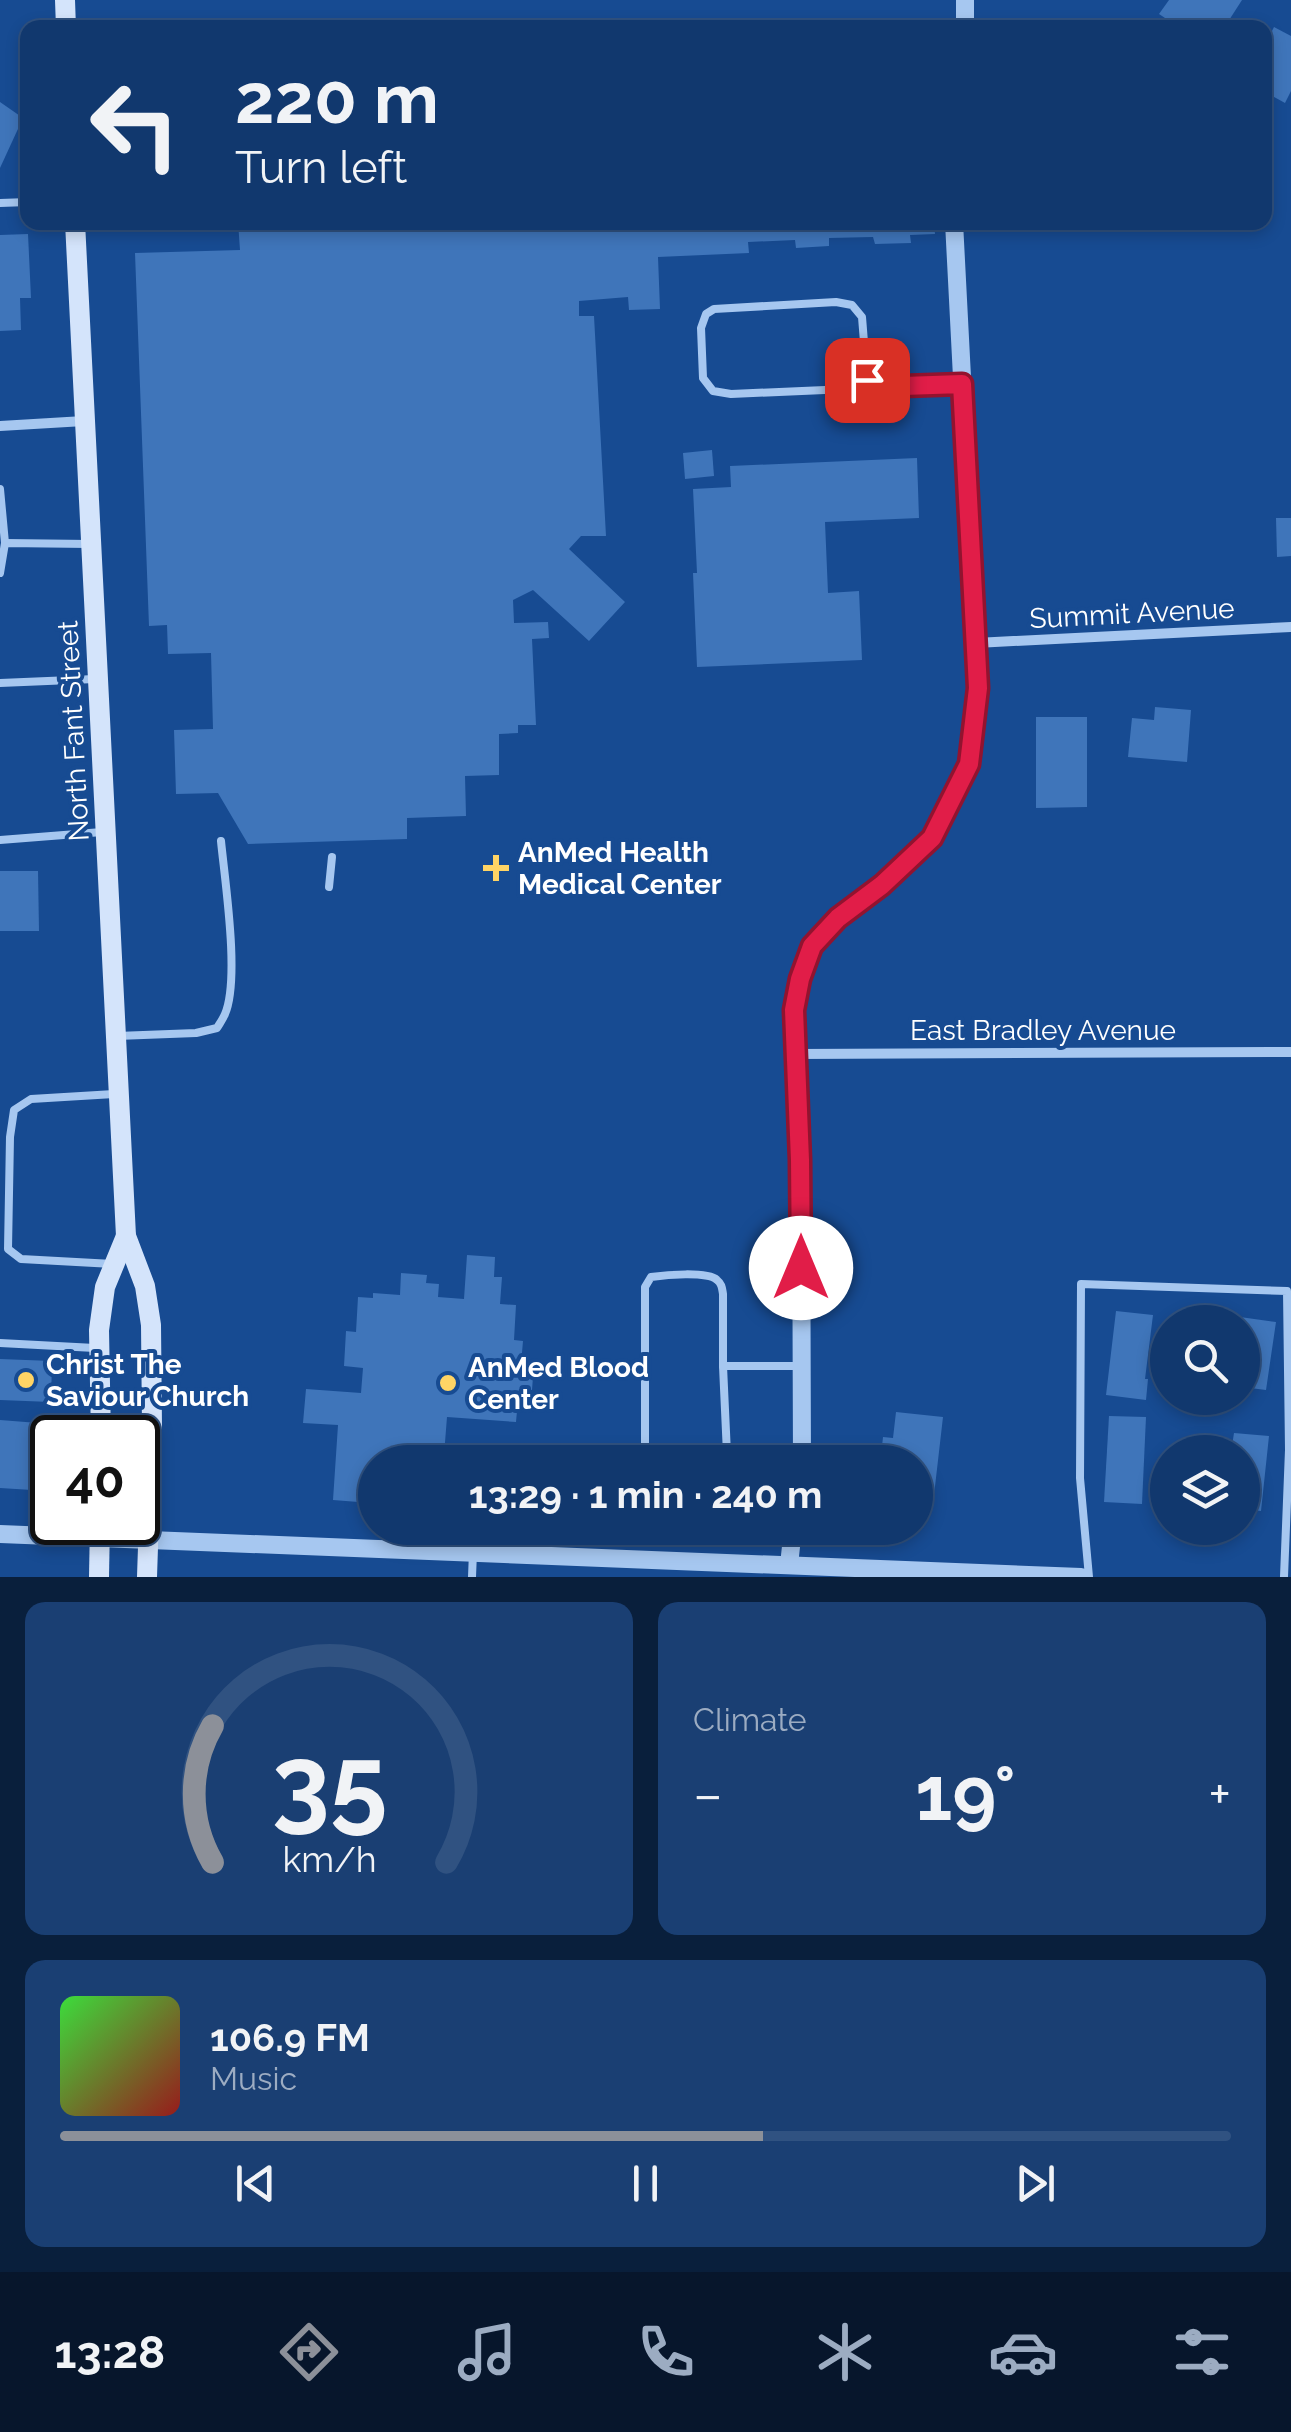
<!DOCTYPE html>
<meta charset="utf-8">
<style>
:root{--surface:#11386e;--page:#1a3f73;--text:#f1f3f6;--muted:#9cacc2;--line:#305281;--accent:#8c9099}
body{margin:0;font-family:Raleway,sans-serif;background:var(--page);color:var(--text);height:100vh;display:flex;flex-direction:column;font-size:38px;white-space:nowrap}
*{box-sizing:border-box;margin:0}
p{font-size:32px;color:var(--muted)}
.icon{flex:none;width:55px;height:55px;fill:none;stroke:currentColor;stroke-width:2;stroke-linecap:round;stroke-linejoin:round}
.map{position:relative;height:1577px;overflow:hidden}
.sheet{display:flex;flex-direction:column;gap:25px;padding:25px;background:#091f3c;flex:1}
.sheet>*{flex:none}
.top-card{position:absolute;left:20px;top:20px;width:1252px;height:210px;border-radius:20px;box-shadow:0 5px 15px #0003,0 0 0 2px var(--line);background:#11386e;color:var(--text);overflow:hidden}
.buttons{position:absolute;left:1150px;top:1305px;display:grid;gap:20px}
.buttons a{display:grid;place-items:center;width:110px;height:110px;border-radius:50%;background:var(--surface);box-shadow:0 5px 15px #0003,0 0 0 2px var(--line);font-size:50px}
.speed{position:absolute;left:30px;top:1415px;display:flex;gap:20px;font-size:50px;font-weight:700;text-align:center}
.speed>*{display:grid;place-content:center;width:130px;height:130px;border-radius:50%;background:var(--surface);box-shadow:0 5px 15px #0003,0 0 0 2px var(--line);line-height:1}
.speed .limit{border:5px solid #111;border-radius:15px;background:#fff;color:#111}
.pin{position:absolute;display:grid;place-items:center;width:85px;height:85px;color:#fff;margin:-42px;border-radius:20px;box-shadow:0 5px 15px #0006}
.me{position:absolute;width:110px;margin:-55px;rotate:0deg;stroke-linejoin:round;filter:drop-shadow(0 0 8px #0008)}
.turn{display:flex;align-items:center;gap:35px;height:210px;padding:0 50px;font-size:45px}
.turn .icon{width:130px;height:130px;stroke-width:2.5}
.turn b{display:block;font-size:70px;line-height:85px}
.big{font-size:75px;font-weight:700;line-height:1.1}
.sheet .card{flex:1;display:flex;flex-direction:column;justify-content:center;gap:15px;min-width:0;padding:0 35px;border-radius:20px;background:var(--page)}
.sheet .dial{align-items:center;gap:0}
.dial svg{height:260px;overflow:visible;fill:none;stroke:var(--line);stroke-width:7;stroke-linecap:round;text-anchor:middle}
.dial text{fill:var(--text);stroke:none}
.song{display:flex;align-items:center;gap:30px}
.cover{width:120px;height:120px;border-radius:15px;background:linear-gradient(135deg,hsl(120 70% 55%),hsl(0 70% 35%))}
.played{height:10px;border-radius:5px;background:linear-gradient(90deg,var(--accent) 60%,var(--line) 60%)}
.keys{display:flex;justify-content:space-around;direction:ltr}
.heat{display:flex;justify-content:space-between;align-items:center;font-size:55px;direction:ltr}
.sheet .tiles{flex:1;display:grid;gap:25px;grid-template-columns:1fr 1fr}
.card:last-child{grid-column:span 2}
.trip{position:absolute;left:358px;top:1445px;width:575px;height:100px;border-radius:50px;background:var(--surface);box-shadow:0 5px 15px #0003,0 0 0 2px var(--line);font-weight:700;line-height:100px;text-align:center}
.tabs{display:flex;height:160px;justify-content:space-around;align-items:center;background:#07162c;color:var(--muted)}
.tabs .icon{width:70px;height:70px}
.tabs .on{color:var(--accent)}
.tabs b{font-size:45px;color:var(--text)}
.map>svg:first-child{display:block}
.building{fill:#3f75ba}
.lines{fill:none;stroke-linecap:round;stroke-linejoin:round}
.service{stroke:#a6c7f0;stroke-width:8}
.minor{stroke:#a6c7f0;stroke-width:10}
.tertiary{stroke:#a6c7f0;stroke-width:18}
.secondary{stroke:#d4e4fb;stroke-width:20}
.route-casing{stroke:#92132f;stroke-width:25}
.route{stroke:#e11d48;stroke-width:18}
.poi-dot{fill:#ffd465;stroke:#174b92;stroke-width:4}
.labels{text-anchor:middle;stroke-width:8;stroke-linejoin:round;paint-order:stroke}
.street-label{font-size:28px;fill:#fff;stroke:#174b92}
.poi-label{font-size:28px;font-weight:bold;fill:#fff;stroke:#174b92;text-anchor:start}
</style>
<div class="map">
<svg width="1291" height="1577" viewBox="0 0 1291 1577">
<rect width="100%" height="100%" fill="#174b92"/>
<g class="building">
<polygon points="1169,0 1242,0 1224,28 1180,28 1159,14"/>
<polygon points="686,21 687,28 587,28 587,24"/>
<polygon points="1274,27 1291,36 1291,91 1285,103 1265,92 1265,45"/>
<polygon points="0,102 23,118 0,168"/>
<polygon points="238,222 934,222 935,234 910,235 911,243 875,244 873,237 829,238 829,246 796,248 795,240 748,242 749,253 658,257 660,309 629,310 628,297 579,301 579,316 594,316 606,536 581,536 569,549 625,602 589,641 533,590 513,600 514,623 548,622 549,638 532,639 536,725 518,725 518,733 499,734 499,775 465,776 466,816 407,818 407,839 248,844 218,793 176,794 174,730 213,729 211,653 168,654 167,625 149,626 135,253 240,250"/>
<polygon points="28,234 31,298 20,298 21,330 0,331 0,235"/>
<polygon points="712,450 714,476 685,479 683,453"/>
<polygon points="917,458 919,518 825,522 828,593 859,591 862,660 697,667 693,573 697,573 693,489 731,487 730,466"/>
<polygon points="1276,518 1291,518 1291,556 1277,557"/>
<polygon points="1155,707 1191,710 1187,762 1128,757 1132,718 1154,720"/>
<polygon points="1036,717 1087,717 1087,807 1036,808"/>
<polygon points="0,871 38,871 39,931 0,931"/>
<polygon points="467,1255 495,1257 494,1277 502,1277 500,1304 516,1305 514,1340 523,1341 520,1376 533,1377 532,1390 519,1389 516,1422 447,1417 444,1455 424,1454 423,1462 375,1462 375,1495 372,1495 371,1503 333,1500 338,1425 303,1423 306,1389 361,1393 363,1368 344,1366 346,1331 356,1332 358,1297 373,1298 373,1293 400,1295 401,1273 427,1275 426,1283 439,1284 438,1297 464,1299"/>
<polygon points="1116,1311 1153,1315 1145,1379 1148,1379 1146,1400 1106,1395"/>
<polygon points="1240,1317 1276,1322 1266,1390 1242,1387 1242,1322 1239,1322"/>
<polygon points="0,1359 52,1361 51,1402 0,1400"/>
<polygon points="896,1412 943,1417 934,1495 915,1493 915,1462 902,1462 902,1459 881,1456 883,1437 893,1438"/>
<polygon points="1109,1416 1146,1417 1142,1504 1104,1502"/>
<polygon points="0,1420 51,1424 48,1491 0,1488"/>
<polygon points="1234,1433 1269,1436 1261,1511 1242,1509 1242,1452 1231,1452"/>
</g>
<g class="lines">
<g class="service">
<polyline points="0,203 28,202"/>
<polyline points="874,387 867,380 862,317 852,305 836,302 714,309 706,314 701,328 703,378 713,391 731,394 962,384"/>
<polyline points="0,489 5,543"/>
<polyline points="0,573 5,543 90,544"/>
<polyline points="0,683 95,679"/>
<polyline points="0,840 102,832"/>
<polyline points="329,887 332,857"/>
<path d="M 117,1036 L 196,1033 L 217,1028 C 220,1023 223,1019 225,1014 C 240,979 225,882 221,841"/>
<polyline points="113,1264 21,1259 8,1249 10,1137 14,1110 31,1099 114,1094"/>
<polyline points="0,1343 95,1348"/>
<polyline points="723,1366 802,1366"/>
<path d="M 647,1462 L 645,1457 L 645,1287 L 651,1277 C 665,1275 707,1271 717,1280 C 722,1284 722,1288 723,1294 L 723,1366 L 727,1454 L 725,1462"/>
<polyline points="472,1577 473,1552"/>
<polyline points="1089,1577 1080,1478 1081,1284 1287,1291 1289,1450 1284,1577"/>
</g>
<g class="minor">
<polyline points="0,426 84,421"/>
<polyline points="976,643 1291,627"/>
<polyline points="795,1054 1291,1052"/>
</g>
<g class="tertiary">
<polyline points="965,28 965,0"/>
<polyline points="802,1462 801,1160 793,1009 812,946 838,917 882,885 931,837 969,763 978,688 954,222"/>
<polyline points="0,1534 1081,1577"/>
<polyline points="789,1565 793,1528"/>
</g>
<g class="secondary">
<polyline points="65,0 66,28"/>
<polyline points="75,222 126,1236 145,1286 151,1325 152,1427 147,1577"/>
<polyline points="101,1438 99,1330 105,1287 126,1236"/>
<polyline points="99,1577 100,1522"/>
</g>
</g>
<g class="lines">
<g class="route-casing">
<polyline id="route" points="801,1268 800,1160 794,1010 800,979 812,946 838,918 882,885 932,838 969,764 978,688 962,384 874,387 867,380"/>
</g>
<use href="#route" class="route"/>
</g>
<g class="poi-dot">
<path d="M491 853h10v10h10v10h-10v10h-10v-10h-10v-10h10z"/>
<circle cx="26" cy="1380" r="10"/>
<circle cx="448" cy="1383" r="10"/>
</g>
<g class="labels">
<g class="street-label">
<text transform="translate(1132 613) rotate(-3)" y="10">Summit Avenue</text>
<text transform="translate(73 731) rotate(-93)" y="10">North Fant Street</text>
<text x="1043" y="1040">East Bradley Avenue</text>
</g>
<g class="poi-label">
<text x="518" y="862">AnMed Health<tspan x="518" dy="32">Medical Center</tspan></text>
<text x="46" y="1374">Christ The<tspan x="46" dy="32">Saviour Church</tspan></text>
<text x="468" y="1377">AnMed Blood<tspan x="468" dy="32">Center</tspan></text>
</g>
</g>
</svg>
<div class="buttons">
<a><svg class="icon" aria-label="search" viewBox="0 0 24 24"><circle cx="10" cy="10" r="6"/><path d="M15 15l6 6"/></svg></a>
<a><svg class="icon" aria-label="layers" viewBox="0 0 24 24"><path d="M12 4l9 5-9 5-9-5zM3 14l9 5 9-5"/></svg></a>
</div>
<div class="speed"><div class="limit">40</div></div>
<div class="pin" style="left:867px;top:380px;background:#d93025"><svg class="icon" aria-label="arrive" viewBox="0 0 24 24"><path d="M6 21V4h12l-3 4 3 4H6"/></svg></div>
<svg class="me" style="left:801px;top:1268px" viewBox="-20 -20 40 40"><circle r="19" fill="#fff"/><path d="M0-13L10 11 0 6-10 11z" fill="#e11d48"/></svg>
<div class="trip">13:29 · 1 min · 240 m</div>
<div class="top-card">
<div class="turn"><svg class="icon" aria-label="left" viewBox="0 0 24 24"><path d="M17 20v-9H6M10 6l-5 5 5 5"/></svg><div><b>220 m</b>Turn left</div></div>
</div>
</div>
<section class="sheet">
<div class="tiles">
<div class="card dial"><svg viewBox="0 0 100 80">
<path d="M14 69A42 42 0 1 1 86 69"/>
<path d="M14 69A42 42 0 0 1 14 27" stroke="#8c9099"/>
<text x="50" y="56" font-size="32" font-weight="700">35</text>
<text x="50" y="72" font-size="11">km/h</text>
</svg></div>
<div class="card"><p>Climate</p>
<div class="heat"><a>−</a><b class="big">19°</b><a>+</a></div>
</div>
<div class="card">
<div class="song"><i class="cover"></i><div><b>106.9 FM</b><p>Music</p></div></div>
<div class="played"></div>
<div class="keys"><svg class="icon" aria-label="previous" viewBox="0 0 24 24"><path d="M18 5L8 12l10 7zM5 5v14"/></svg><svg class="icon" aria-label="pause" viewBox="0 0 24 24"><path d="M8 5v14M16 5v14"/></svg><svg class="icon" aria-label="next" viewBox="0 0 24 24"><path d="M6 5l10 7-10 7zM19 5v14"/></svg></div>
</div>
</div>
</section>
<nav class="tabs">
<b>13:28</b>
<svg class="icon on" aria-label="directions" viewBox="0 0 24 24"><path d="M12 3l9 9-9 9-9-9zM9 14v-3h6M13 9l2 2-2 2"/></svg>
<svg class="icon" aria-label="music" viewBox="0 0 24 24"><path d="M9 18V5l10-2v13"/><circle cx="6" cy="18" r="3"/><circle cx="16" cy="16" r="3"/></svg>
<svg class="icon" aria-label="phone" viewBox="0 0 24 24"><path d="M5 4h4l2 5-3 2q2 4 5 5l2-3 5 2v4C11 20 4 13 5 4z"/></svg>
<svg class="icon" aria-label="climate" viewBox="0 0 24 24"><path d="M12 3v18M4 7l16 10M4 17L20 7"/></svg>
<svg class="icon" aria-label="car" viewBox="0 0 24 24"><path d="M5 17H2v-5l4-1 3-4h7l3 4 3 1v5h-3M9 17h6M6 11h13"/><circle cx="7" cy="17" r="2"/><circle cx="17" cy="17" r="2"/></svg>
<svg class="icon" aria-label="filters" viewBox="0 0 24 24"><path d="M4 7h16M4 17h16"/><circle cx="9" cy="7" r="2"/><circle cx="15" cy="17" r="2"/></svg>
</nav>
